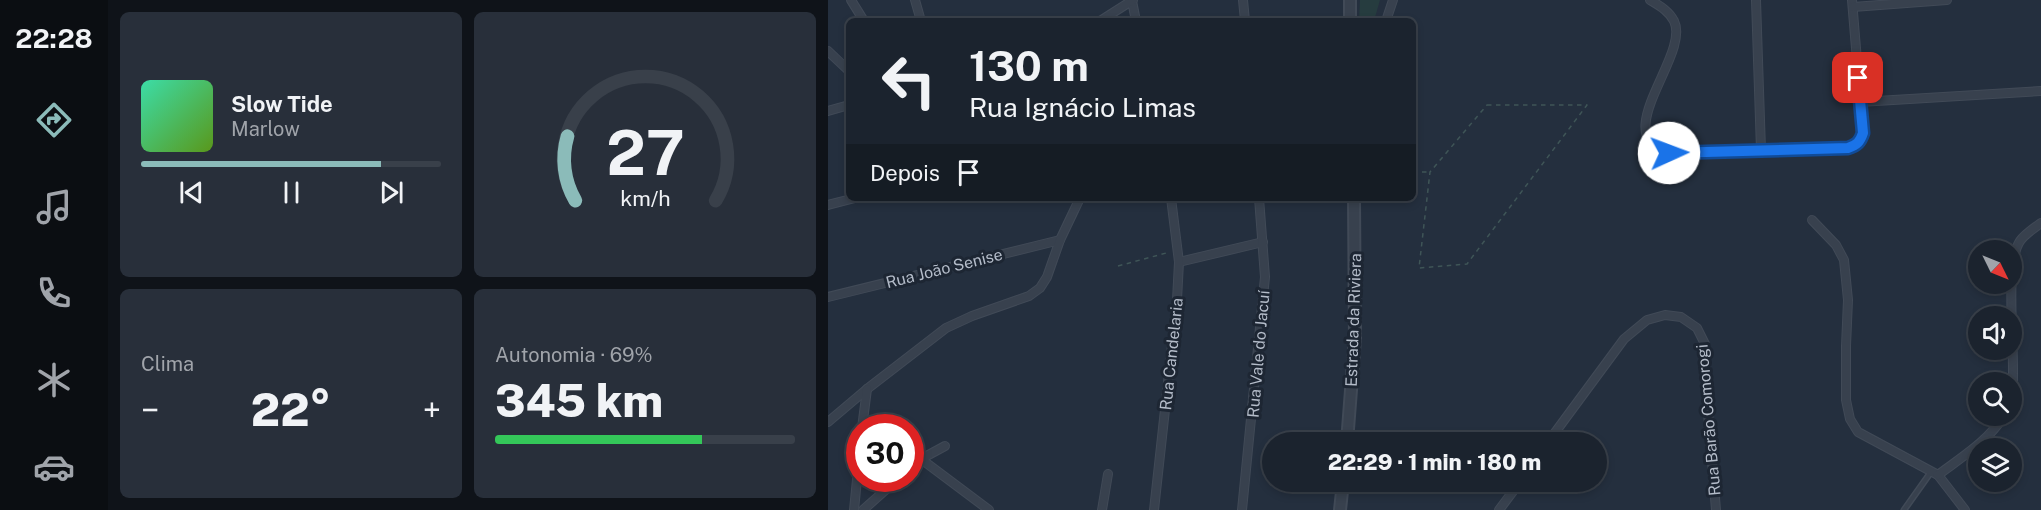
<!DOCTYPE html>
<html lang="pt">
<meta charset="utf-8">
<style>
:root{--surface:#1b232e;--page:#282f3a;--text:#f1f3f6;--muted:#a0a4aa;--line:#39404a;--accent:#8bbbb9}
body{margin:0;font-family:"Public Sans",sans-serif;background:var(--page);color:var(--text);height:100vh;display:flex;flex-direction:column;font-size:22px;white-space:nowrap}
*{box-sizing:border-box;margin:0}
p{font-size:20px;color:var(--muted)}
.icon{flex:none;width:33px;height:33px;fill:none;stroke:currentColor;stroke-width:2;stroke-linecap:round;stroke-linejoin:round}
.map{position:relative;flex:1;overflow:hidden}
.side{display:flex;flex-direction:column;gap:12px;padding:12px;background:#0f1319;width:720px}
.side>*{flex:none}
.hud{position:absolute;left:18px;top:18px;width:570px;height:183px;border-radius:9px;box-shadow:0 3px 9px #0003,0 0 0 2px var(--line);background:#1b232e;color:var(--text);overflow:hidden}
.needle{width:39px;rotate:133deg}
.tools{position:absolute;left:1140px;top:240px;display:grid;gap:12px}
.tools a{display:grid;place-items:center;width:54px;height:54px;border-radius:50%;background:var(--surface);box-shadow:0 3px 9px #0003,0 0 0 2px var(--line);font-size:30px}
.speed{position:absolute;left:18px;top:414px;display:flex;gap:12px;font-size:30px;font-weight:700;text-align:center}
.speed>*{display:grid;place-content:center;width:78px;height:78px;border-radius:50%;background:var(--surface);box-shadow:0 3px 9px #0003,0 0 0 2px var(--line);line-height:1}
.speed .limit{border:9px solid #d22;background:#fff;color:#111}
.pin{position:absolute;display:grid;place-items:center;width:51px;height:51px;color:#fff;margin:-26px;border-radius:12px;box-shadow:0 3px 9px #0006}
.me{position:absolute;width:66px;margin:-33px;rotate:88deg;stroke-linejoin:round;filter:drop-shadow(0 0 4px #0008)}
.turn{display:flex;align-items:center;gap:21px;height:126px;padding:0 24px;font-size:27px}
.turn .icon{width:78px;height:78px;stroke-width:2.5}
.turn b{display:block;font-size:42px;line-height:51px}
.then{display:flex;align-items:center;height:57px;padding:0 24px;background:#0003;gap:12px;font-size:22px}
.big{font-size:45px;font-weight:800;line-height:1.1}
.side .widget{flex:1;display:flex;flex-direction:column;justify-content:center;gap:9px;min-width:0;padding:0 21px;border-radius:9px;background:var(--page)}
.side .dial{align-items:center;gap:0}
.dial svg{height:156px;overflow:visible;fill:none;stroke:var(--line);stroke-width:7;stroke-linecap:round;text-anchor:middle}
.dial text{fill:var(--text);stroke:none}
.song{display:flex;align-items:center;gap:18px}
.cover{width:72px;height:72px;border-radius:9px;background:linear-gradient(135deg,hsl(160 70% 55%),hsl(90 70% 35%))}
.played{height:6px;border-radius:3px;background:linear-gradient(90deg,var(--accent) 80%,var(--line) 80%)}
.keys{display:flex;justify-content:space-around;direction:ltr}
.heat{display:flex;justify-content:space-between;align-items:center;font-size:33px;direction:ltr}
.charge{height:9px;border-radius:4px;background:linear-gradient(90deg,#34c759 69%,var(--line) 0)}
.side .tiles{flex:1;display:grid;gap:12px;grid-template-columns:repeat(2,1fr)}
.trip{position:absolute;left:434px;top:432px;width:345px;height:60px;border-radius:30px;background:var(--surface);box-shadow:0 3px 9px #0003,0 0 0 2px var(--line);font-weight:800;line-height:60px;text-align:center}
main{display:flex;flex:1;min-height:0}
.dock{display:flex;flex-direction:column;width:108px;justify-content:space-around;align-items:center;background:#0b0e12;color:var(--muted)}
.dock .icon{width:42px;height:42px}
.dock .active{color:var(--accent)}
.dock b{font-size:27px;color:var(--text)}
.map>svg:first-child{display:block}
.park{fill:#263c3f}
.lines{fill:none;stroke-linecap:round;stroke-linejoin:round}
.service-casing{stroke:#414a57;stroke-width:7}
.minor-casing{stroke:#414a57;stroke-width:10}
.tertiary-casing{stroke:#414a57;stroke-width:14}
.path{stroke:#3f5557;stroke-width:1.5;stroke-dasharray:4.5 4.5;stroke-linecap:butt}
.service{stroke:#38414e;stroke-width:4}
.minor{stroke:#38414e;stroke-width:8}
.tertiary{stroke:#38414e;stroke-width:10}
.route-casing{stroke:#114b97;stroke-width:15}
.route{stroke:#1a73e8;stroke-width:10}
.labels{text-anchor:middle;stroke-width:6;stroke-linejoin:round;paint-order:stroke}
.street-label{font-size:16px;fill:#b4bcc9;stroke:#1d2633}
</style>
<main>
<nav class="dock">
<b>22:28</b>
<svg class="icon active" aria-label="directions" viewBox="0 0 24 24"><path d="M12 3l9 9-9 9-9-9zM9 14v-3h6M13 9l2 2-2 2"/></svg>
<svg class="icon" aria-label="music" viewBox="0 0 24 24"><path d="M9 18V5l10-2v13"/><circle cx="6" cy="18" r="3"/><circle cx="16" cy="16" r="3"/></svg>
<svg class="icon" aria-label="phone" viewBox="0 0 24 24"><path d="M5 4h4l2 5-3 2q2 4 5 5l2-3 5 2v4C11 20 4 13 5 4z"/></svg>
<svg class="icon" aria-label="climate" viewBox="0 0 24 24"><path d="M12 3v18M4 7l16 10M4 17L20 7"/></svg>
<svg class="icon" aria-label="car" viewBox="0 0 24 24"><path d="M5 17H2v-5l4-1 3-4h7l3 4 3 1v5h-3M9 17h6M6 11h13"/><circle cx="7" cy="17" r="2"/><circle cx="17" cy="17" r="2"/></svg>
</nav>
<section class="side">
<div class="tiles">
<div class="widget">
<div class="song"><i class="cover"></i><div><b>Slow Tide</b><p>Marlow</p></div></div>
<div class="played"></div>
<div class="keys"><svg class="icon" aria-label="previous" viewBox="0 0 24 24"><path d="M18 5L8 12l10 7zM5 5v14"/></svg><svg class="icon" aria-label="pause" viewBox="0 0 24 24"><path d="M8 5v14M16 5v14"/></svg><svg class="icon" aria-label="next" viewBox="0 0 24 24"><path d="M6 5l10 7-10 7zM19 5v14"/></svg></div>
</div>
<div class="widget dial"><svg viewBox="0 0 100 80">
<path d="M14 69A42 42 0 1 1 86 69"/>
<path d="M14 69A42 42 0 0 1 10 36" stroke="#8bbbb9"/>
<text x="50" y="56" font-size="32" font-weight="700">27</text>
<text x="50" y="72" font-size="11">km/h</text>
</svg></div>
<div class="widget"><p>Clima</p>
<div class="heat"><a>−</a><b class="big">22°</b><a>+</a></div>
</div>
<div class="widget"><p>Autonomia · 69%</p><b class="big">345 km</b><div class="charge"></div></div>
</div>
</section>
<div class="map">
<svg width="1213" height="510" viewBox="0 0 1213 510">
<rect width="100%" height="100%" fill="#242f3e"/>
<polygon class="park" points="532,0 552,0 546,21 531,21"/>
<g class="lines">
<g class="service-casing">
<polyline id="service" points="1076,510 1103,472"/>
</g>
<g class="minor-casing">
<g id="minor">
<polyline points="23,0 36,21"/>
<polyline points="87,0 93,21"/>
<polyline points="415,0 417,21"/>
<path d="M 822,0 C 832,6 841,11 846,21 C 863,55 778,137 841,153 L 1020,148 C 1028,145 1032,142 1035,133 L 1024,0"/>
<polyline points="928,0 933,150"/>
<polyline points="304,1 308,21"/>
<polyline points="1025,7 1119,0"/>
<polyline points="272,21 305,0"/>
<polyline points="558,21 565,0"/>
<polyline points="0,51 21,71"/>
<polyline points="1032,102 1213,91"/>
<polyline points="0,111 21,105"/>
<polyline points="0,205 27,198"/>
<polyline points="984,220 1008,245 1016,260 1020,300 1018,346 1018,400 1022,419 1030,432 1110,475 1137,510"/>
<polyline points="351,262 435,242"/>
<polyline points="0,297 232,240"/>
<path d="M 1184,397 C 1189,360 1175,267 1192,241 C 1197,234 1206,228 1213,223"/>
<polyline points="0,422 39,389 118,328 144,316 201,296 212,288 219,277 232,240 252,198"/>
<polyline points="34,428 39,389"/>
<polyline points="720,442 796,339 819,320 837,315 853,317 869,328 877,344 878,388 888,510"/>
<polyline points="93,459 161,510"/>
<polyline points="82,468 93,459 117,446"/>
<path d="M 1110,475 C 1134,457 1160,441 1176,416"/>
<polyline points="26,510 32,449"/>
<polyline points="35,510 71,478"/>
<polyline points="274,510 280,474"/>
<polyline points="326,510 349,300 351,262 343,198"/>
<polyline points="414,510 437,277 431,198"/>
<polyline points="671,510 692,482"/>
</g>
</g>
<g class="tertiary-casing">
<g id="tertiary">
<polyline points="522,21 522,0"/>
<polyline points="519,442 527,338 526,198"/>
<polyline points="512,510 515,482"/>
</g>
</g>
<g class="path">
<polygon points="659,105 759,105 639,264 591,268 602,172"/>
<polyline points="585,172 601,172"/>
<polyline points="290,266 342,252"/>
</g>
<use href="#service" class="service"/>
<use href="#minor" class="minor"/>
<use href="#tertiary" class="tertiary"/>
</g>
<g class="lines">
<g class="route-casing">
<path id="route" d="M 841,153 L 1020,148 C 1029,145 1032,142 1035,133 L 1030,78"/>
</g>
<use href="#route" class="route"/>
</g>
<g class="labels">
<g class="street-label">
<text transform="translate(116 268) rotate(-14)" y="6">Rua João Senise</text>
<text transform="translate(525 320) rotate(-88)" y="6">Estrada da Riviera</text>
<text transform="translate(343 354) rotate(-84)" y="6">Rua Candelaria</text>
<text transform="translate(430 354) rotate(-85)" y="6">Rua Vale do Jacuí</text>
<text transform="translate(880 420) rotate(-95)" y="6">Rua Barão Comorogi</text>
</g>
</g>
</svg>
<div class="tools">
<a><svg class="needle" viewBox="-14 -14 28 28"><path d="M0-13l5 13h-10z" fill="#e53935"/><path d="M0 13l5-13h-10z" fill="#a0a4aa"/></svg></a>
<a><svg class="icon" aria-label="sound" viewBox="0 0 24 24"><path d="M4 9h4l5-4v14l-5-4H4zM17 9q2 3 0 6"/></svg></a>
<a><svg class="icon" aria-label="search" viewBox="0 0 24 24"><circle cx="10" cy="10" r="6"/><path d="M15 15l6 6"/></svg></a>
<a><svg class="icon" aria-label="layers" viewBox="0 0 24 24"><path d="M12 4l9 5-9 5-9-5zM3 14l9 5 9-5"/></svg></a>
</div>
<div class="speed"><div class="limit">30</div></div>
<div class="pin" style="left:1030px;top:78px;background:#d93025"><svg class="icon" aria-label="arrive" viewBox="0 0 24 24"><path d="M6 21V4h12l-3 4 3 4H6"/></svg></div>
<svg class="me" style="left:841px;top:153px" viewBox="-20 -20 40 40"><circle r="19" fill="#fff"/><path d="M0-13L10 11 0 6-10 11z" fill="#1a73e8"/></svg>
<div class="trip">22:29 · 1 min · 180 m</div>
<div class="hud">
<div class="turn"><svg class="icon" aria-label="left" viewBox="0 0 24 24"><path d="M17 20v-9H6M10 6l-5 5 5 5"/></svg><div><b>130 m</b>Rua Ignácio Limas</div></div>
<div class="then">Depois<svg class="icon" aria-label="arrive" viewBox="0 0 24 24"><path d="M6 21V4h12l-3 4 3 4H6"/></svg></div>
</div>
</div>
</main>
